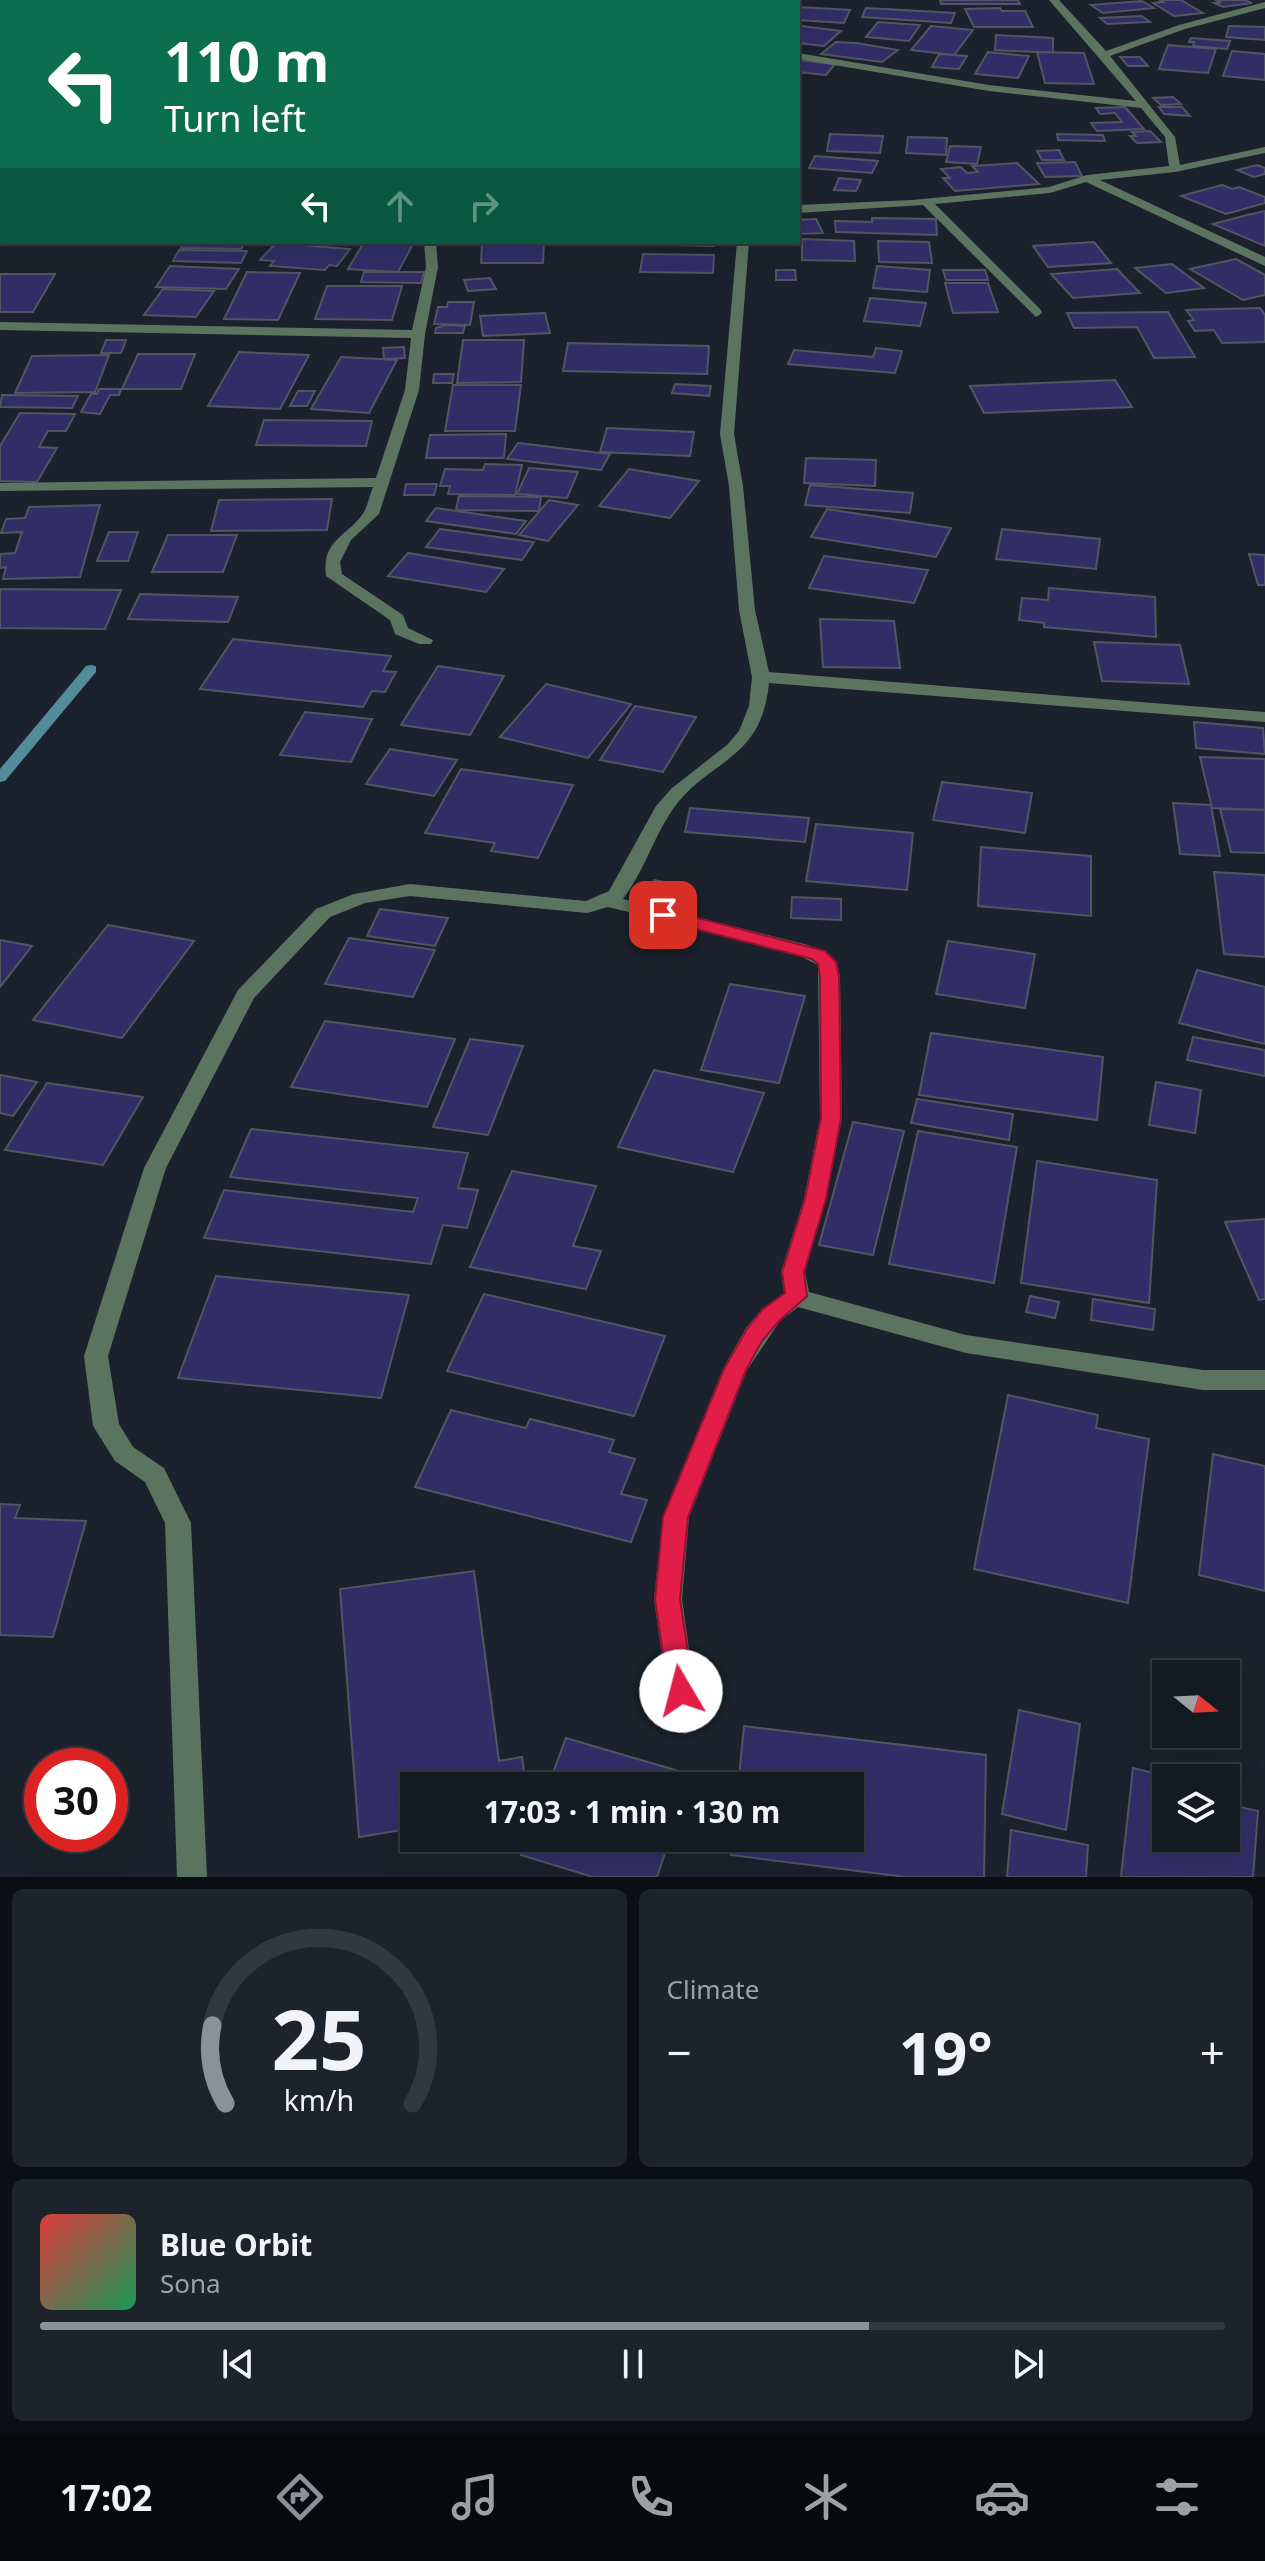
<!DOCTYPE html>
<meta charset="utf-8">
<style>
:root{--surface:#141a22;--page:#1d232a;--text:#f1f3f6;--muted:#9da1a5;--line:#333840;--accent:#8c9099}
body{margin:0;font-family:"Noto Sans",sans-serif;background:var(--page);color:var(--text);height:100vh;display:flex;flex-direction:column;font-size:30px;white-space:nowrap}
*{box-sizing:border-box;margin:0}
p{font-size:26px;color:var(--muted)}
.icon{flex:none;width:44px;height:44px;fill:none;stroke:currentColor;stroke-width:2;stroke-linecap:round;stroke-linejoin:round}
.map{position:relative;height:1877px;overflow:hidden}
.sheet{display:flex;flex-direction:column;gap:12px;padding:12px;background:#0b0e13;flex:1}
.sheet>*{flex:none}
.hud{position:absolute;left:0px;top:0px;width:800px;height:244px;box-shadow:0 8px 32px #0002,0 0 0 2px var(--line);background:#0b6e4f;color:#fff;overflow:hidden}
.needle{width:52px;rotate:108deg}
.tools{position:absolute;left:1152px;top:1660px;display:grid;gap:16px}
.tools a{display:grid;place-items:center;width:88px;height:88px;border-radius:0px;background:var(--surface);box-shadow:0 8px 32px #0002,0 0 0 2px var(--line);font-size:40px}
.speed{position:absolute;left:24px;top:1748px;display:flex;gap:16px;font-size:40px;font-weight:700;text-align:center}
.speed>*{display:grid;place-content:center;width:104px;height:104px;border-radius:50%;background:var(--surface);box-shadow:0 8px 32px #0002,0 0 0 2px var(--line);line-height:1}
.speed .limit{border:12px solid #d22;background:#fff;color:#111}
.pin{position:absolute;display:grid;place-items:center;width:68px;height:68px;color:#fff;margin:-34px;border-radius:16px;box-shadow:0 4px 12px #0006}
.me{position:absolute;width:88px;margin:-44px;rotate:352deg;stroke-linejoin:round;filter:drop-shadow(0 0 6px #0008)}
.turn{display:flex;align-items:center;gap:28px;height:168px;padding:0 32px;font-size:36px}
.turn .icon{width:104px;height:104px;stroke-width:2.5}
.turn b{display:block;font-size:56px;line-height:68px}
.lanes{display:flex;align-items:center;height:76px;padding:0 32px;background:#0003;justify-content:center;gap:40px;direction:ltr}
.lanes .off{opacity:.35}
.big{font-size:60px;font-weight:700;line-height:1.1}
.sheet .tile{flex:1;display:flex;flex-direction:column;justify-content:center;gap:12px;min-width:0;padding:0 28px;border-radius:12px;background:var(--page)}
.sheet .dial{align-items:center;gap:0}
.dial svg{height:208px;overflow:visible;fill:none;stroke:var(--line);stroke-width:7;stroke-linecap:round;text-anchor:middle}
.dial text{fill:var(--text);stroke:none}
.song{display:flex;align-items:center;gap:24px}
.cover{width:96px;height:96px;border-radius:12px;background:linear-gradient(135deg,hsl(0 70% 55%),hsl(150 70% 35%))}
.played{height:8px;border-radius:4px;background:linear-gradient(90deg,var(--accent) 70%,var(--line) 70%)}
.keys{display:flex;justify-content:space-around;direction:ltr}
.heat{display:flex;justify-content:space-between;align-items:center;font-size:44px;direction:ltr}
.sheet .tiles{flex:1;display:grid;gap:12px;grid-template-columns:1fr 1fr}
.tile:last-child{grid-column:span 2}
.trip{position:absolute;left:400px;top:1772px;width:464px;height:80px;border-radius:0px;background:var(--surface);box-shadow:0 8px 32px #0002,0 0 0 2px var(--line);font-weight:700;line-height:80px;text-align:center}
.menu{display:flex;height:128px;justify-content:space-around;align-items:center;background:#080a0e;color:var(--muted)}
.menu .icon{width:56px;height:56px}
.menu .current{color:var(--accent)}
.menu b{font-size:36px;color:var(--text)}
.map>svg:first-child{display:block}
.lines{fill:none;stroke-linecap:round;stroke-linejoin:round}
.stream{fill:#528b9a;fill-rule:evenodd}
.building{fill:#322d67;stroke:#535462;stroke-width:2}
.minor{fill:#5b745f;fill-rule:evenodd}
.route{fill:#e11d48;stroke:#92132f;stroke-width:2}
</style>
<div class="map">
<svg width="1265" height="1877" viewBox="0 0 1265 1877">
<rect width="100%" height="100%" fill="#1b222d"/>
<g class="lines">
<polygon class="stream" points="91,665 96,666 96,672 5,781 0,782 0,769 86,666"/>
</g>
<g class="building">
<polygon points="940,0 1018,0 1020,4 941,4"/>
<polygon points="1159,0 1181,0 1203,13 1174,16 1153,3 1163,2"/>
<polygon points="1215,0 1244,0 1252,3 1223,7 1214,3 1221,2"/>
<polygon points="1142,1 1154,8 1103,13 1091,5"/>
<polygon points="798,7 850,10 844,23 798,20"/>
<polygon points="866,8 955,13 951,23 862,17"/>
<polygon points="1000,8 1002,11 1025,11 1033,27 974,27 965,9"/>
<polygon points="1142,16 1150,22 1107,24 1100,18"/>
<polygon points="878,22 920,25 909,41 866,37"/>
<polygon points="801,26 841,31 824,46 798,43 798,29"/>
<polygon points="931,26 973,30 954,55 911,50"/>
<polygon points="1229,26 1265,27 1265,40 1226,37"/>
<polygon points="996,35 1053,38 1053,53 995,50"/>
<polygon points="1191,38 1230,41 1227,49 1193,46 1194,42 1189,42"/>
<polygon points="836,42 856,43 898,50 882,62 821,54"/>
<polygon points="1168,45 1216,49 1208,73 1159,69"/>
<polygon points="1232,51 1265,54 1265,80 1223,76"/>
<polygon points="988,52 1029,56 1018,78 975,74"/>
<polygon points="1037,52 1084,53 1094,84 1045,83"/>
<polygon points="939,54 967,56 959,69 932,67"/>
<polygon points="1120,57 1140,57 1148,66 1128,66"/>
<polygon points="798,60 835,64 826,75 798,72"/>
<polygon points="1173,97 1181,104 1161,105 1153,98"/>
<polygon points="1125,107 1144,129 1097,131 1091,123 1122,122 1115,113 1100,114 1096,108"/>
<polygon points="1159,107 1182,107 1190,116 1164,114"/>
<polygon points="1150,131 1161,142 1137,143 1130,136 1136,136 1132,132"/>
<polygon points="830,134 883,136 880,153 827,151"/>
<polygon points="1057,134 1103,135 1105,141 1058,140"/>
<polygon points="908,137 947,138 946,155 906,153"/>
<polygon points="950,146 981,147 977,164 946,162"/>
<polygon points="1059,150 1064,160 1042,160 1037,151"/>
<polygon points="815,156 878,161 872,173 809,168"/>
<polygon points="1075,162 1082,176 1045,177 1037,163"/>
<polygon points="1017,163 1039,184 955,191 943,178 950,178 941,169 961,167 967,173 978,172 972,166"/>
<polygon points="1257,165 1265,168 1265,174 1254,177 1237,170"/>
<polygon points="839,178 861,180 856,191 834,190"/>
<polygon points="1222,185 1232,189 1239,187 1265,197 1265,203 1226,214 1181,196"/>
<polygon points="1265,211 1265,246 1213,224 1247,215"/>
<polygon points="872,218 936,219 937,235 836,232 835,221 872,222"/>
<polygon points="816,219 823,233 798,234 798,220"/>
<polygon points="802,239 854,241 855,261 802,260"/>
<polygon points="878,241 929,242 932,263 879,262"/>
<polygon points="184,242 245,242 241,249 181,248"/>
<polygon points="364,242 414,242 398,272 348,269"/>
<polygon points="482,242 544,242 543,263 481,263"/>
<polygon points="640,242 713,242 713,246 640,244"/>
<polygon points="1094,242 1111,263 1048,267 1033,246"/>
<polygon points="276,243 350,249 337,266 329,265 325,270 270,266 274,261 260,260"/>
<polygon points="179,250 247,251 241,263 173,261"/>
<polygon points="643,254 714,255 713,273 640,272"/>
<polygon points="1236,259 1265,275 1265,295 1243,300 1190,269"/>
<polygon points="1172,264 1204,288 1166,293 1135,268"/>
<polygon points="170,266 239,269 226,289 156,287"/>
<polygon points="877,266 930,270 927,292 873,288"/>
<polygon points="1117,269 1140,293 1073,298 1051,274"/>
<polygon points="776,270 795,270 796,280 776,280"/>
<polygon points="943,270 985,270 988,280 946,280"/>
<polygon points="247,272 300,273 278,320 224,319"/>
<polygon points="364,272 424,272 421,283 361,282"/>
<polygon points="0,274 55,274 33,312 0,312"/>
<polygon points="490,278 496,289 468,291 464,280"/>
<polygon points="945,283 988,283 998,312 953,313"/>
<polygon points="327,286 402,286 392,320 315,319"/>
<polygon points="163,289 214,291 196,317 144,315"/>
<polygon points="870,298 926,303 920,326 864,321"/>
<polygon points="448,302 474,302 470,325 434,324 438,307 447,307"/>
<polygon points="1260,308 1265,315 1265,342 1222,343 1214,330 1195,331 1188,321 1194,320 1186,310"/>
<polygon points="1168,312 1195,357 1154,358 1137,327 1074,328 1067,313"/>
<polygon points="545,313 550,333 483,336 480,316"/>
<polygon points="446,325 465,326 463,333 435,333 436,328"/>
<polygon points="106,340 126,340 121,353 101,353"/>
<polygon points="463,340 524,340 521,382 457,383"/>
<polygon points="568,343 709,346 707,374 563,371"/>
<polygon points="404,347 405,358 384,359 383,348"/>
<polygon points="876,348 902,351 895,373 788,364 794,350 873,357"/>
<polygon points="239,352 309,355 280,409 208,406"/>
<polygon points="138,354 195,354 181,389 122,389"/>
<polygon points="109,355 95,392 15,393 32,356"/>
<polygon points="341,357 397,360 369,413 311,409"/>
<polygon points="434,374 454,374 452,383 433,383"/>
<polygon points="1115,380 1132,407 984,413 970,386"/>
<polygon points="675,384 711,386 709,396 672,393"/>
<polygon points="453,385 521,385 515,431 445,431"/>
<polygon points="99,389 121,389 119,395 110,395 100,414 81,412 91,394 97,394"/>
<polygon points="298,391 315,391 307,406 290,406"/>
<polygon points="2,395 78,396 72,408 0,407"/>
<polygon points="20,413 75,414 66,431 48,431 39,447 57,448 37,482 0,481 0,446"/>
<polygon points="264,420 372,421 366,446 256,445"/>
<polygon points="607,428 694,432 690,456 600,452"/>
<polygon points="506,434 504,458 426,458 430,435"/>
<polygon points="518,443 610,454 601,470 507,459"/>
<polygon points="806,458 876,460 875,486 804,483"/>
<polygon points="485,464 522,465 515,495 448,494 450,486 440,486 445,469 483,470"/>
<polygon points="529,468 578,472 567,498 517,494"/>
<polygon points="629,469 699,481 670,518 599,506"/>
<polygon points="406,484 437,484 434,495 404,495"/>
<polygon points="810,485 913,493 910,513 805,505"/>
<polygon points="459,496 541,497 539,511 456,510"/>
<polygon points="332,499 327,530 211,531 219,500"/>
<polygon points="549,500 578,505 548,541 519,535"/>
<polygon points="100,505 80,577 3,579 6,567 0,568 0,554 15,553 22,532 1,533 6,519 25,518 29,507"/>
<polygon points="436,508 526,521 516,534 426,521"/>
<polygon points="827,509 951,528 936,557 811,537"/>
<polygon points="440,529 534,542 522,560 426,547"/>
<polygon points="1002,529 1100,539 1096,569 996,559"/>
<polygon points="109,532 138,532 128,561 97,561"/>
<polygon points="168,535 237,535 223,572 152,572"/>
<polygon points="408,553 504,569 486,592 388,576"/>
<polygon points="1249,554 1265,555 1265,585 1258,585"/>
<polygon points="824,556 928,570 914,603 809,588"/>
<polygon points="1049,588 1155,597 1156,637 1044,627 1044,623 1019,620 1022,598 1048,600"/>
<polygon points="0,589 121,590 105,629 0,628"/>
<polygon points="140,594 238,597 228,622 128,619"/>
<polygon points="820,619 894,621 900,668 823,667"/>
<polygon points="233,639 391,656 383,671 396,672 385,692 372,691 363,707 200,689"/>
<polygon points="1094,642 1180,645 1189,684 1102,681"/>
<polygon points="438,666 504,676 470,735 401,725"/>
<polygon points="546,684 631,704 588,758 500,737"/>
<polygon points="635,706 696,717 663,772 600,760"/>
<polygon points="305,712 372,719 351,762 280,755"/>
<polygon points="1194,722 1263,728 1265,754 1196,748"/>
<polygon points="390,749 457,760 434,796 366,784"/>
<polygon points="1200,757 1265,759 1265,810 1212,808"/>
<polygon points="461,769 573,785 538,858 491,851 495,843 425,833"/>
<polygon points="942,782 1032,793 1025,833 933,820"/>
<polygon points="1173,803 1211,805 1220,856 1180,854"/>
<polygon points="690,808 809,818 805,842 685,832"/>
<polygon points="1220,809 1265,810 1265,853 1231,852"/>
<polygon points="816,824 913,833 907,890 806,881"/>
<polygon points="981,847 1091,856 1091,916 978,906"/>
<polygon points="1214,872 1265,875 1265,957 1224,954"/>
<polygon points="654,880 691,887 683,904 645,897"/>
<polygon points="792,897 841,899 841,920 791,918"/>
<polygon points="380,909 448,918 435,946 367,936"/>
<polygon points="108,925 194,941 122,1038 33,1020"/>
<polygon points="349,938 435,950 413,997 325,984"/>
<polygon points="0,940 32,946 0,987"/>
<polygon points="948,941 1035,954 1025,1008 936,994"/>
<polygon points="1197,970 1265,987 1265,1044 1179,1023"/>
<polygon points="730,984 805,996 779,1083 701,1070"/>
<polygon points="325,1021 455,1039 427,1107 291,1087"/>
<polygon points="931,1033 1103,1057 1097,1120 919,1095"/>
<polygon points="1193,1037 1265,1050 1265,1076 1187,1060"/>
<polygon points="470,1039 523,1046 488,1135 433,1127"/>
<polygon points="654,1070 764,1093 733,1172 618,1147"/>
<polygon points="0,1075 37,1082 13,1116 0,1113"/>
<polygon points="1156,1082 1201,1090 1195,1133 1149,1125"/>
<polygon points="47,1083 143,1097 103,1165 5,1150"/>
<polygon points="917,1099 1013,1114 1009,1140 911,1123"/>
<polygon points="853,1122 904,1131 873,1255 819,1245"/>
<polygon points="251,1129 468,1153 458,1188 478,1190 467,1228 443,1225 431,1264 204,1238 224,1190 413,1212 418,1198 230,1177"/>
<polygon points="918,1131 1017,1147 994,1283 889,1264"/>
<polygon points="1037,1161 1157,1180 1149,1303 1021,1283"/>
<polygon points="512,1171 596,1186 573,1246 601,1251 586,1289 470,1267"/>
<polygon points="1265,1219 1265,1299 1259,1300 1225,1222"/>
<polygon points="216,1276 409,1295 381,1398 178,1378"/>
<polygon points="484,1294 665,1336 634,1416 447,1371"/>
<polygon points="1030,1296 1059,1302 1055,1318 1026,1312"/>
<polygon points="1093,1299 1155,1309 1153,1330 1091,1320"/>
<polygon points="1008,1395 1098,1415 1096,1428 1149,1439 1128,1603 974,1569"/>
<polygon points="451,1410 526,1428 530,1419 614,1440 609,1452 635,1459 621,1494 647,1500 631,1542 415,1487"/>
<polygon points="1213,1454 1265,1466 1265,1591 1199,1575"/>
<polygon points="0,1504 20,1505 15,1518 86,1521 53,1637 0,1635"/>
<polygon points="474,1571 499,1761 522,1757 526,1786 414,1786 414,1828 359,1837 340,1589"/>
<polygon points="1019,1710 1080,1724 1066,1830 1002,1814"/>
<polygon points="744,1726 986,1755 984,1877 906,1877 731,1855 733,1838 850,1838 850,1786 738,1786"/>
<polygon points="566,1738 692,1775 688,1786 548,1786"/>
<polygon points="1133,1768 1174,1778 1166,1778 1166,1838 1226,1838 1226,1804 1258,1811 1253,1877 1121,1877"/>
<polygon points="1011,1830 1088,1845 1086,1877 1007,1877"/>
<polygon points="528,1838 670,1838 657,1877 593,1877 521,1855"/>
</g>
<g class="lines">
<g class="minor">
<polygon points="99,0 109,0 97,2"/>
<polygon points="181,0 206,0 179,2"/>
<polygon points="253,0 285,0 287,2 255,2"/>
<polygon points="399,0 409,0 397,2"/>
<polygon points="684,0 694,0 683,2"/>
<polygon points="1049,0 1059,0 1106,51 1179,25 1265,2 1265,8 1185,29 1110,56 1175,137 1180,165 1265,147 1265,153 1175,172 1100,180 1265,257 1265,266 1086,182 1050,193 935,204 1041,310 1042,313 1036,317 923,205 798,213 798,205 912,200 1049,187 1087,175 1169,166 1165,137 1141,108 989,91 798,59 798,53 989,85 1136,101"/>
<rect x="0" y="12" width="2" height="6"/>
<rect x="0" y="194" width="2" height="6"/>
<path d="M 424,242 L 436,242 L 438,267 L 425,334 L 419,390 L 379,514 L 351,540 L 340,562 L 342,574 L 403,615 L 408,628 L 433,640 L 431,644 L 419,644 L 395,634 L 390,620 L 326,576 C 321,539 349,536 364,512 C 368,505 370,494 373,487 L 0,491 L 0,483 L 376,478 L 405,390 L 411,338 L 0,330 L 0,322 L 412,330 L 426,267 Z"/>
<path d="M 737,242 L 749,242 L 734,434 L 743,486 L 755,610 L 769,672 L 1265,712 L 1265,722 L 769,683 C 761,764 708,757 671,812 C 653,839 643,873 623,899 L 808,945 L 837,962 L 840,977 L 842,1118 L 826,1199 L 805,1272 L 809,1292 L 966,1335 L 1203,1370 L 1265,1370 L 1265,1390 L 1203,1390 L 966,1353 L 798,1307 L 780,1321 L 747,1370 L 689,1517 L 682,1599 L 699,1721 L 695,1730 L 685,1734 L 675,1730 L 671,1721 L 654,1599 L 663,1517 L 723,1369 L 746,1328 L 762,1309 L 784,1293 L 781,1272 L 804,1199 L 820,1118 L 818,965 L 794,953 L 608,907 L 587,913 L 410,896 L 365,903 L 330,917 L 254,998 L 166,1168 L 108,1356 L 119,1424 L 133,1447 L 164,1468 L 191,1523 L 207,1877 L 177,1877 L 165,1523 L 145,1482 L 115,1461 L 93,1426 L 84,1356 L 144,1168 L 238,990 L 316,909 L 354,894 L 410,884 L 586,901 L 609,891 L 656,806 L 672,788 L 727,745 L 739,731 L 749,706 L 752,677 L 739,610 L 729,486 L 720,434 Z"/>
</g>
</g>
<polygon class="route" points="663,909 825,951 836,962 839,977 841,1118 826,1199 804,1272 807,1296 779,1321 762,1341 746,1370 688,1517 680,1599 694,1691 690,1699 681,1702 672,1699 668,1691 655,1599 663,1517 724,1369 747,1329 763,1309 785,1293 782,1272 805,1199 821,1118 820,977 818,964 812,959 657,919 654,915"/>
</svg>
<div class="tools">
<a><svg class="needle" viewBox="-14 -14 28 28"><path d="M0-13l5 13h-10z" fill="#e53935"/><path d="M0 13l5-13h-10z" fill="#9da1a5"/></svg></a>
<a><svg class="icon" aria-label="layers" viewBox="0 0 24 24"><path d="M12 4l9 5-9 5-9-5zM3 14l9 5 9-5"/></svg></a>
</div>
<div class="speed"><div class="limit">30</div></div>
<div class="pin" style="left:663px;top:915px;background:#d93025"><svg class="icon" aria-label="arrive" viewBox="0 0 24 24"><path d="M6 21V4h12l-3 4 3 4H6"/></svg></div>
<svg class="me" style="left:681px;top:1691px" viewBox="-20 -20 40 40"><circle r="19" fill="#fff"/><path d="M0-13L10 11 0 6-10 11z" fill="#e11d48"/></svg>
<div class="trip">17:03 · 1 min · 130 m</div>
<div class="hud">
<div class="turn"><svg class="icon" aria-label="left" viewBox="0 0 24 24"><path d="M17 20v-9H6M10 6l-5 5 5 5"/></svg><div><b>110 m</b>Turn left</div></div>
<div class="lanes"><svg class="icon" aria-label="left" viewBox="0 0 24 24"><path d="M17 20v-9H6M10 6l-5 5 5 5"/></svg><svg class="icon off" aria-label="ahead" viewBox="0 0 24 24"><path d="M12 20V5M6 11l6-6 6 6"/></svg><svg class="icon off" aria-label="right" viewBox="0 0 24 24"><path d="M7 20v-9h11M14 6l5 5-5 5"/></svg></div>
</div>
</div>
<section class="sheet">
<div class="tiles">
<div class="tile dial"><svg viewBox="0 0 100 80">
<path d="M14 69A42 42 0 1 1 86 69"/>
<path d="M14 69A42 42 0 0 1 9 39" stroke="#8c9099"/>
<text x="50" y="56" font-size="32" font-weight="700">25</text>
<text x="50" y="72" font-size="11">km/h</text>
</svg></div>
<div class="tile"><p>Climate</p>
<div class="heat"><a>−</a><b class="big">19°</b><a>+</a></div>
</div>
<div class="tile">
<div class="song"><i class="cover"></i><div><b>Blue Orbit</b><p>Sona</p></div></div>
<div class="played"></div>
<div class="keys"><svg class="icon" aria-label="previous" viewBox="0 0 24 24"><path d="M18 5L8 12l10 7zM5 5v14"/></svg><svg class="icon" aria-label="pause" viewBox="0 0 24 24"><path d="M8 5v14M16 5v14"/></svg><svg class="icon" aria-label="next" viewBox="0 0 24 24"><path d="M6 5l10 7-10 7zM19 5v14"/></svg></div>
</div>
</div>
</section>
<nav class="menu">
<b>17:02</b>
<svg class="icon current" aria-label="directions" viewBox="0 0 24 24"><path d="M12 3l9 9-9 9-9-9zM9 14v-3h6M13 9l2 2-2 2"/></svg>
<svg class="icon" aria-label="music" viewBox="0 0 24 24"><path d="M9 18V5l10-2v13"/><circle cx="6" cy="18" r="3"/><circle cx="16" cy="16" r="3"/></svg>
<svg class="icon" aria-label="phone" viewBox="0 0 24 24"><path d="M5 4h4l2 5-3 2q2 4 5 5l2-3 5 2v4C11 20 4 13 5 4z"/></svg>
<svg class="icon" aria-label="climate" viewBox="0 0 24 24"><path d="M12 3v18M4 7l16 10M4 17L20 7"/></svg>
<svg class="icon" aria-label="car" viewBox="0 0 24 24"><path d="M5 17H2v-5l4-1 3-4h7l3 4 3 1v5h-3M9 17h6M6 11h13"/><circle cx="7" cy="17" r="2"/><circle cx="17" cy="17" r="2"/></svg>
<svg class="icon" aria-label="filters" viewBox="0 0 24 24"><path d="M4 7h16M4 17h16"/><circle cx="9" cy="7" r="2"/><circle cx="15" cy="17" r="2"/></svg>
</nav>
